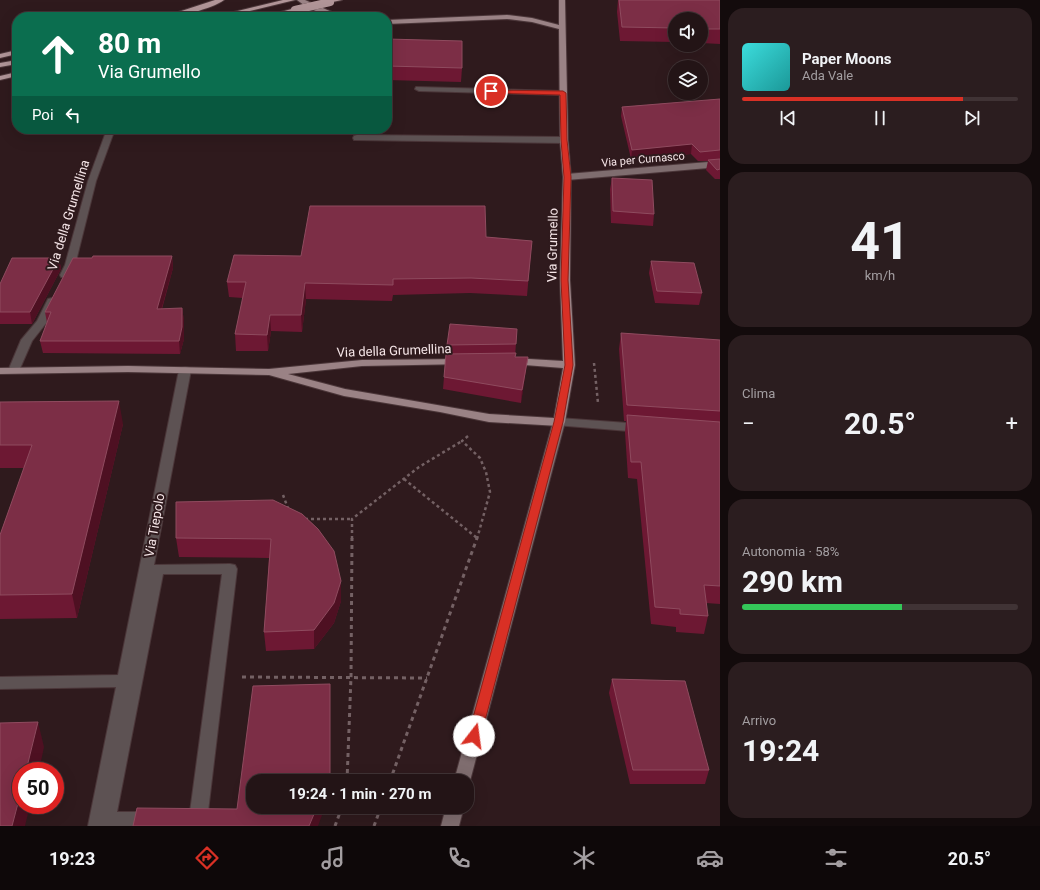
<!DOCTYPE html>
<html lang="it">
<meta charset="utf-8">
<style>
:root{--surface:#231416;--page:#2b1d1f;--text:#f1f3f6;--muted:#a39ea1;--line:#403335;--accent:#d93025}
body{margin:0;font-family:Roboto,sans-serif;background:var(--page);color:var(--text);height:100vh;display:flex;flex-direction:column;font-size:15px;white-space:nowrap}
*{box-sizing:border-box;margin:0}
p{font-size:13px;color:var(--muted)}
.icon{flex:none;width:22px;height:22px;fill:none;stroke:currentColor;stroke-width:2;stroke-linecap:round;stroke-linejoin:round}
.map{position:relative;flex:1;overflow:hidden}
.panel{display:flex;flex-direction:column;gap:8px;padding:8px;background:#130b0c;width:320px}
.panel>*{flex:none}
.top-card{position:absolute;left:12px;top:12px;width:380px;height:122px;border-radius:16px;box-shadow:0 4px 16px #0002,0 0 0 1px var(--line);background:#0b6e4f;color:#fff;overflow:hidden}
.tools{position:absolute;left:668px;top:12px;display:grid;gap:8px}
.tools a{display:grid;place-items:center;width:40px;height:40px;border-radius:50%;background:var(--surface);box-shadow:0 4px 16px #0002,0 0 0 1px var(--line);font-size:20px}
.speed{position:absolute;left:12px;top:762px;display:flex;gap:8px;font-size:20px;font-weight:700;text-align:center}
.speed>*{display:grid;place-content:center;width:52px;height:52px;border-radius:50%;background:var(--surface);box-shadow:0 4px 16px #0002,0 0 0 1px var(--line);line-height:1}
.speed .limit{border:6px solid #d22;background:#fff;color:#111}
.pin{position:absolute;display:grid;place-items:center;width:34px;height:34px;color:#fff;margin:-17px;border:2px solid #fff;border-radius:50%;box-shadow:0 1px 4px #0007}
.me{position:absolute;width:44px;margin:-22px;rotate:15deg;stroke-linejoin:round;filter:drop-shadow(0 0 3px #0008)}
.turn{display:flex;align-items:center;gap:14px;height:84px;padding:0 20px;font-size:18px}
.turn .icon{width:52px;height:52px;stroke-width:2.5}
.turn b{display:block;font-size:28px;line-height:34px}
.then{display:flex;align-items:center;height:38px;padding:0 20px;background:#0003;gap:8px;font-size:15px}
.big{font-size:30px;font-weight:700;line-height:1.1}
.panel .tile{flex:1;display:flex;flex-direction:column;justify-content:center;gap:6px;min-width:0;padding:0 14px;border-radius:16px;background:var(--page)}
.panel .dial{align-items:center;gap:0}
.dial b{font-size:52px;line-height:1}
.song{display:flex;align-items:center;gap:12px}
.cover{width:48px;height:48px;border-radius:6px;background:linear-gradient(135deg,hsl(180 70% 55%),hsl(180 70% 35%))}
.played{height:4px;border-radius:2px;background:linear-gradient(90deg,var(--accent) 80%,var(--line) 80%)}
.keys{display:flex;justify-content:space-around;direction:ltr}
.heat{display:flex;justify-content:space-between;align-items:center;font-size:22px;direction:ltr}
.charge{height:6px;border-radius:3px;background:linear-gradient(90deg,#34c759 58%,var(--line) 0)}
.trip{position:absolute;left:246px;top:774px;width:228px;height:40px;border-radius:16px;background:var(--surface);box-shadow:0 4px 16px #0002,0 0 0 1px var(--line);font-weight:700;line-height:40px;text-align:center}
.tabs{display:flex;height:64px;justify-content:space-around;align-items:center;background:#0e0809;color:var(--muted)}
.tabs .icon{width:28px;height:28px}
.tabs .on{color:var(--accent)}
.tabs b{font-size:18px;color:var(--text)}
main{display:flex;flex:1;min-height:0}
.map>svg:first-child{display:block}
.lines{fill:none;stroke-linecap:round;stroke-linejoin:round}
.lane-casing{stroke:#4b3639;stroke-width:2}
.street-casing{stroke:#4b3639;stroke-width:2}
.secondary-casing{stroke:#4b3639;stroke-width:2}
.primary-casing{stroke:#4b3639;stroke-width:2}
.highway-casing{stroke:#4b3639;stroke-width:2}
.path-far1{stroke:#746164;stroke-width:2.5;stroke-dasharray:3 3;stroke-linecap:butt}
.path{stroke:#746164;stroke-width:3;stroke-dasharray:4 4;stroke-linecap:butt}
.lane{fill:#5d5253;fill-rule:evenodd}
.street{fill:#5d5253;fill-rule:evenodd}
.secondary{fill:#7f6d6f;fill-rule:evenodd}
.primary{fill:#9a8285;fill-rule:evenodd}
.highway{fill:#b19598;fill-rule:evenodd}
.highway-bridge-casing{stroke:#4b3639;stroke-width:8;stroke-linecap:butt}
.highway-bridge{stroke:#b19598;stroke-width:8}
.wall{fill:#6d1833}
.shaded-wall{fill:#4e1022}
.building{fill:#7c2e46;stroke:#8f4b5f}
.route{fill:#d93025;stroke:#8d1f18}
.labels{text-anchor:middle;stroke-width:4;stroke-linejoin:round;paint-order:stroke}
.far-street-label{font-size:11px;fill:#f5e5e7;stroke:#2f1a1d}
.street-label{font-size:13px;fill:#f5e5e7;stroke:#2f1a1d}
</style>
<main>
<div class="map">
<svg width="720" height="826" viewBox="0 0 720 826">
<rect width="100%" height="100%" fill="#2f1a1d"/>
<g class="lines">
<g class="lane-casing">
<polygon id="lane" points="416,87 563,91 567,93 563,95 419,91 415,89"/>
</g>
<g class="street-casing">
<g id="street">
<polygon points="107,129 115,129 96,181 75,265 69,277 61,277 60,275 65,265 88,181"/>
<polygon points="357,135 564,137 568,140 564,143 354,140 353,138 354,136"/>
<polygon points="52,298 57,301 47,322 32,341 18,373 10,373 8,371 21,340 37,321 48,299"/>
<path d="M 185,367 L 189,368 L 191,370 L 154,565 L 230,564 L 235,565 L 237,569 L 207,820 L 202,826 L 88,826 L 116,687 L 0,689 L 0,677 L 118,675 L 179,370 L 181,368 ZM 163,574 L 222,574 L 190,812 L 117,812 Z"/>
<polygon points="559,418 641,424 645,425 647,428 645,431 641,432 555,425 553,422 555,419"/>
</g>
</g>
<g class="secondary-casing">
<g id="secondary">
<polygon points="720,161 720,167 567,180 563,177 567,174"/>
<polygon points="559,418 563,419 565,422 470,781 467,786 467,781 454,781 553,422 555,419"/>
<polygon points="446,807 464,807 459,826 441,826"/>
</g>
</g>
<g class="primary-casing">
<g id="primary">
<path d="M 297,0 L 305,0 L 343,17 C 328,17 309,10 297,0 Z"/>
<polygon points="559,0 565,0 568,140 571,177 570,280 575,365 565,422 563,425 559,426 489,422 440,412 344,396 269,375 128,372 0,374 0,368 128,366 269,369 362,360 462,359 466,360 468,362 466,364 362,366 288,374 345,389 489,414 554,418 563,368 512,364 508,363 506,361 508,359 512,358 563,361 560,280 563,177 560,140 559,29 532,22 507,19 387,24 387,20 507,15 532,18 559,25"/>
</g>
</g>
<g class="highway-casing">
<g id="highway">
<path d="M 215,0 L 224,0 C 212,9 178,17 163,17 Z"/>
<polygon points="283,0 295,0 225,17 213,17"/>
<polygon points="330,0 342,0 328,3 328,1"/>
<polygon points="295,8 298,10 297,11 274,17 263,17"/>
<polygon points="17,50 17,54 0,58 0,54"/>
<polygon points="17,60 17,64 0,67 0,63"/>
<polygon points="17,72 17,76 0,80 0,76"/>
</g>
</g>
<g class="path-far1">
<polyline points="594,363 598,403"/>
<polyline points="468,436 462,441 480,458 486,472 490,492 477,539"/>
<polyline points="404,479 477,538"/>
<polyline points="283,495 289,511"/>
<polyline points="305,519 352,519"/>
<polyline points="352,539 352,519 419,467 462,441"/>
</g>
<g class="path">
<polyline points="242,677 427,678"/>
<polyline points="347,781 351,677 352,538"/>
<polyline points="390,781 477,538"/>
<polyline points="335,826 342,807"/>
<polyline points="374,826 381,807"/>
</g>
<use href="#lane" class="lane"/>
<use href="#street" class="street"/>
<use href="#secondary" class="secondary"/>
<use href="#primary" class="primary"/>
<use href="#highway" class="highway"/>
<g class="highway-bridge-casing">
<polyline id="highway-bridge" points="295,10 330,2"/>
</g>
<use href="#highway-bridge" class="highway-bridge"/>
</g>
<g class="wall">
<polygon points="618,0 720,0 720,44 701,43 701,19 675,19 675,42 620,41 617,12"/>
<polygon points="387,39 462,68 461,82 387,80"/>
<polygon points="720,99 720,179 715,179 706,170 708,161 698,161 691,154 631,159 621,116 622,107"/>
<polygon points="48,129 100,129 98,133 49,134"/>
<polygon points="612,178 654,214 653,226 611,223 610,189"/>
<polygon points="486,237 532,241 527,296 470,293 393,295 392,301 306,299 302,332 271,331 268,351 236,351 235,334 243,298 229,297 227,282 301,256"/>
<polygon points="172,256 173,268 162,309 182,308 184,321 184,339 180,354 43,353 40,341 47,323 45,312"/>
<polygon points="59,258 61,269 32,324 0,324 0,284"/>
<polygon points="651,261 702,293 699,305 655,303 649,273"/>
<polygon points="517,329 515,357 526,369 521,403 443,389 444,377 447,354 447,345"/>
<polygon points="621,333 720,340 720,604 706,603 708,616 704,634 676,632 676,627 651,624 637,479 628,478 625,432 626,421 624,421 619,349"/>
<polygon points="0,402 123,424 77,618 0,619 0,535 24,468 0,468"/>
<polygon points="273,500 341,601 334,623 314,649 266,651 264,632 269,558 179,557 176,538"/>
<polygon points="612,679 709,770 705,784 630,784 609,693"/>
</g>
<g class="shaded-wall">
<polygon points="98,129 100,129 98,133"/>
<polygon points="692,144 691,154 631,159 632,150"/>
<polygon points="172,256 173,268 158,321 157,309"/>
<polygon points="59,258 61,269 32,324 30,312"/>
<polygon points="305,283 306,299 302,332 301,315"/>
<polygon points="182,308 184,321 184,339 180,354 179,341"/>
<polygon points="270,315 271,331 268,351 267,335"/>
<polygon points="528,357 526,369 521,403 522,390"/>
<polygon points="119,401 123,424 77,618 72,594"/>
<polygon points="341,581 341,601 334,623 314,649 314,630"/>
<polygon points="330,684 330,781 327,781"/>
<polygon points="38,722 44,747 39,771 26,771"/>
<polygon points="21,792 21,805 30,805 25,826 12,826"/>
<polygon points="317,807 325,807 318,826 309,826"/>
</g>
<g class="building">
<polygon points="619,0 720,0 720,29 701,29 701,19 675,19 675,28 622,27"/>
<polygon points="387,39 462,41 462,68 387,66"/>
<polygon points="720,99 720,150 700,152 692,144 632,150 622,107"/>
<polygon points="720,159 720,169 717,170 708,160"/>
<polygon points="612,178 652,180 654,214 613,211"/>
<polygon points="310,206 485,206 486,237 532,241 528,281 471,278 393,279 393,285 305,283 301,315 270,315 267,335 235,334 246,282 227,282 234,255 301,256"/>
<polygon points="93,256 172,256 157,309 182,308 182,327 179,341 40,341 51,312 45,312 73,258 92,258"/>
<polygon points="12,258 59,258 30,312 0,312 0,284"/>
<polygon points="651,261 694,263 702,293 657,291"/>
<polygon points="450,324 517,329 516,344 447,345"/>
<polygon points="621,333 720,340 720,411 627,405"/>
<polygon points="516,353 515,357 528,357 522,390 444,377 446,354"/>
<polygon points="119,401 72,594 0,595 0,535 32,445 0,445 0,402"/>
<polygon points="627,415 720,422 720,586 704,585 708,616 680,614 680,609 655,607 641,462 631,462"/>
<polygon points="273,500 302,514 318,529 334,551 341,581 334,603 314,630 264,632 271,539 176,538 176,502"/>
<polygon points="612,679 685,681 709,770 633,770"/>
<polygon points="330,684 330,775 327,781 253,781 253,807 317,807 309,826 133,826 137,808 237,809 253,686"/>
<polygon points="38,722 26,771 21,771 21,792 12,826 0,826 0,723"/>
</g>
<polygon class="route" points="489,90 563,91 566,93 567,140 571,177 568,280 573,365 563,422 481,736 479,740 474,741 470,740 468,736 554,422 565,365 561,280 564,177 561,140 560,95 491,93 488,91"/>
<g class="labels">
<g class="far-street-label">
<text transform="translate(643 159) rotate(-5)" y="4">Via per Curnasco</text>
</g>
<g class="street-label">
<text transform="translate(68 215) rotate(-73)" y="5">Via della Grumellina</text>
<text transform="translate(552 245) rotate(-89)" y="5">Via Grumello</text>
<text transform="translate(394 350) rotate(-2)" y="5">Via della Grumellina</text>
<text transform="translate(154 525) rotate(-80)" y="5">Via Tiepolo</text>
</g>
</g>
</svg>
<div class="tools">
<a><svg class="icon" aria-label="sound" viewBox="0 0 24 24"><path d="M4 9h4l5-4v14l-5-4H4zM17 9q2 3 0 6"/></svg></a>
<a><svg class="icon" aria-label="layers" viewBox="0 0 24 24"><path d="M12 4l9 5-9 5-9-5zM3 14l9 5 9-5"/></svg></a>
</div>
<div class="speed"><div class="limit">50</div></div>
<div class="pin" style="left:491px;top:91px;background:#d93025"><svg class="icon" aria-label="arrive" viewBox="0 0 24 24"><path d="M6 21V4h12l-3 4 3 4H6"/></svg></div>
<svg class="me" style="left:474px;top:736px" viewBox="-20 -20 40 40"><circle r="19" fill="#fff"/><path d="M0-13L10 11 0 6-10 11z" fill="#d93025"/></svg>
<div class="trip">19:24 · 1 min · 270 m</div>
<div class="top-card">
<div class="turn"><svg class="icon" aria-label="ahead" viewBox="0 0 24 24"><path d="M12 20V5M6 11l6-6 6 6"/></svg><div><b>80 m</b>Via Grumello</div></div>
<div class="then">Poi<svg class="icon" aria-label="left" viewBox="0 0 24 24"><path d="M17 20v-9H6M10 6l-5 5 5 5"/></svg></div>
</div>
</div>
<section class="panel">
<div class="tile">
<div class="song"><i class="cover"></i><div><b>Paper Moons</b><p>Ada Vale</p></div></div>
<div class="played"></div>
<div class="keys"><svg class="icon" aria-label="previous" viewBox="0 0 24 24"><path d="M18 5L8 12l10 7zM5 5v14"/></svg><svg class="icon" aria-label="pause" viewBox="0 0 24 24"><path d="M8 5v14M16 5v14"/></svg><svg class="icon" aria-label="next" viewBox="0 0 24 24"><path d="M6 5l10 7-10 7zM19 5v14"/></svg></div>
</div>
<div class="tile dial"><b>41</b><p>km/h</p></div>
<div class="tile"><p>Clima</p>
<div class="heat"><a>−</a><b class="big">20.5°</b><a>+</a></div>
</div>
<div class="tile"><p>Autonomia · 58%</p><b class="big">290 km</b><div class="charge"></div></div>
<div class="tile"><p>Arrivo</p><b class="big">19:24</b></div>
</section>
</main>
<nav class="tabs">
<b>19:23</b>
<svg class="icon on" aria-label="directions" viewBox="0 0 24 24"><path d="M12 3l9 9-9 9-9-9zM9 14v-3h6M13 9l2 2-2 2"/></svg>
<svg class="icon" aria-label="music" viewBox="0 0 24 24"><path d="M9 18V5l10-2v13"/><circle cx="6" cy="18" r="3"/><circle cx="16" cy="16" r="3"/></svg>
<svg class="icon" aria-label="phone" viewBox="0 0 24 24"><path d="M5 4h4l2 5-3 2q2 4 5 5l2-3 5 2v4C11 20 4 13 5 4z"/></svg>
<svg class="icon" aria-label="climate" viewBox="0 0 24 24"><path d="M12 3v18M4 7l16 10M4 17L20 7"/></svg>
<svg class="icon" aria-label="car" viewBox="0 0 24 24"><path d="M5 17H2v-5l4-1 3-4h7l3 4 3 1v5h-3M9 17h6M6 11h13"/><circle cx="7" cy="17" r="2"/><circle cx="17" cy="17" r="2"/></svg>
<svg class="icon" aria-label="filters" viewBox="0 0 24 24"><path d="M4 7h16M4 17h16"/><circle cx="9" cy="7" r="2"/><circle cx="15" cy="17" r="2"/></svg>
<b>20.5°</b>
</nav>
